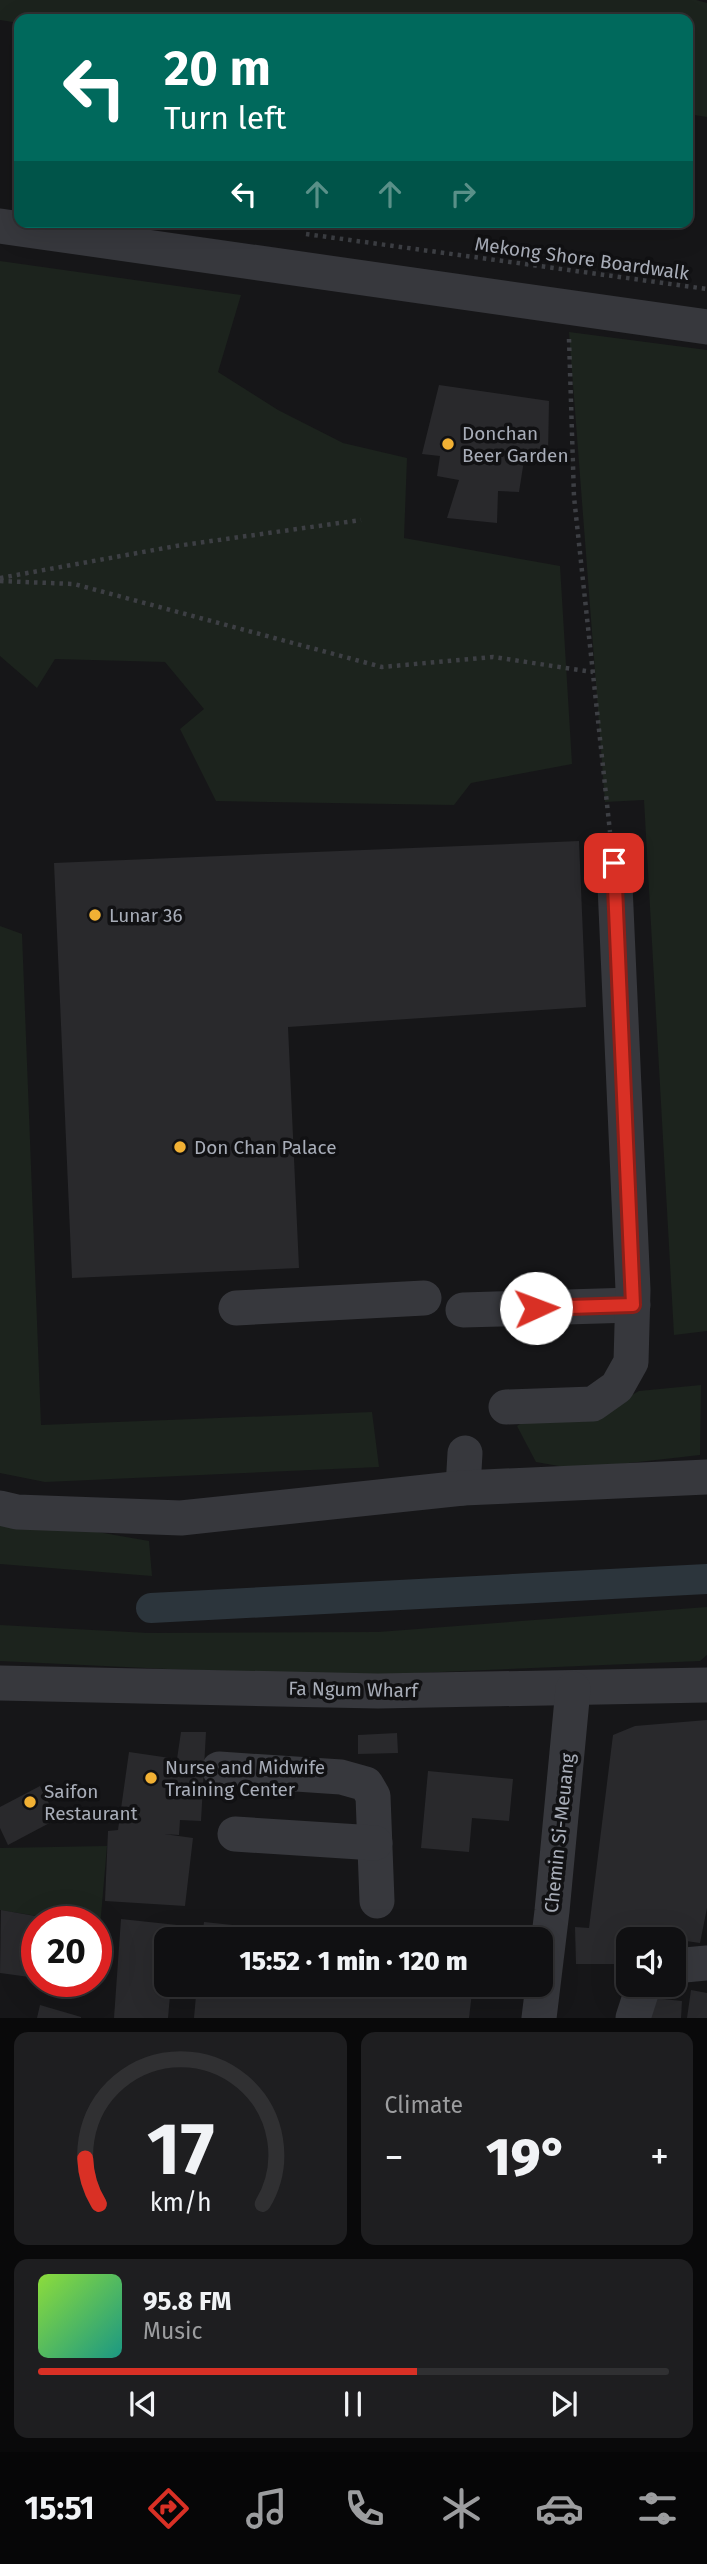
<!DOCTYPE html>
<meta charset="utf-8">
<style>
:root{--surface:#101012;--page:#1e1e20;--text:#f1f3f6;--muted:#9c9d9f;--line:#303032;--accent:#d93025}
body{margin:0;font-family:"Fira Sans",sans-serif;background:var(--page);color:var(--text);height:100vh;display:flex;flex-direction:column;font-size:26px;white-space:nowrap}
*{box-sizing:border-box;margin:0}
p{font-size:23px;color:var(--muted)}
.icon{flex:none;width:38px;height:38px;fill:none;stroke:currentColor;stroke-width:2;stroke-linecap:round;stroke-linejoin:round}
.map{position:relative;height:2018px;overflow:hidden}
.panel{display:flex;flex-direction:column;gap:14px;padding:14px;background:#09090a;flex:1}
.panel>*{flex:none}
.top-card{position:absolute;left:14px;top:14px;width:679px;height:214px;border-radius:14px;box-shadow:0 7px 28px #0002,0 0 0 2px var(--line);background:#00695c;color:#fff;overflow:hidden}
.fabs{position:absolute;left:616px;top:1927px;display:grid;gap:14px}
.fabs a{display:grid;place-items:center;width:70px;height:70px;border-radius:14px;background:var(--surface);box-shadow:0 7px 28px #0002,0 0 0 2px var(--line);font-size:35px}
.speed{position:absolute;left:21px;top:1906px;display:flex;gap:14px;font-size:35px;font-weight:700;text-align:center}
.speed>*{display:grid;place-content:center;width:91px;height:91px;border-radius:50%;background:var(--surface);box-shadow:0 7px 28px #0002,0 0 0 2px var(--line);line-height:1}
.speed .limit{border:10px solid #d22;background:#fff;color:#111}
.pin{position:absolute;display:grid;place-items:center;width:60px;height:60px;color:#fff;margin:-30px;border-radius:14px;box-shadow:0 4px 10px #0006}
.me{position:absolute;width:77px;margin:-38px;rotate:88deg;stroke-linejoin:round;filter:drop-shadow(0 0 5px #0008)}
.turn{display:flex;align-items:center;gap:24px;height:147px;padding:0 35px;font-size:32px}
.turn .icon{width:91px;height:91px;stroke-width:2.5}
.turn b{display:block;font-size:49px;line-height:60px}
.lanes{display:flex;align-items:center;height:66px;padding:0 35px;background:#0003;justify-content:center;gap:35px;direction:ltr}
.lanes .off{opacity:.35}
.big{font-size:52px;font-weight:800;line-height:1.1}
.panel .card{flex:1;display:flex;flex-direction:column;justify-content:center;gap:10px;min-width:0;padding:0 24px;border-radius:14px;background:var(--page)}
.panel .dial{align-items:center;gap:0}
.dial svg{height:182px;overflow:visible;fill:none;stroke:var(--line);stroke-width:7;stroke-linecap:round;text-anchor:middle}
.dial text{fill:var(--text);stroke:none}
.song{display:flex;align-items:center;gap:21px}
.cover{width:84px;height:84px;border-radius:10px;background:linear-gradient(135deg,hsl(90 70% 55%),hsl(170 70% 35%))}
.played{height:7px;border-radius:4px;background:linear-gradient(90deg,var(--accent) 60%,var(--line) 60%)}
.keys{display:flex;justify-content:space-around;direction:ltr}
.heat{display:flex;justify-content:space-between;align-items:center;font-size:38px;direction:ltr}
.panel .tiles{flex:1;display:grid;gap:14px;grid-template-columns:1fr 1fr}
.card:last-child{grid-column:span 2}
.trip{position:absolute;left:154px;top:1927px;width:399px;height:70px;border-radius:14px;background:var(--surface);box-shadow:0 7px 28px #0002,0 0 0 2px var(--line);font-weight:800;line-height:70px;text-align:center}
.tab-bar{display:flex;height:112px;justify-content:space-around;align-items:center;background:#060607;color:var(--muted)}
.tab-bar .icon{width:49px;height:49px}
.tab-bar .active{color:var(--accent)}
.tab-bar b{font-size:32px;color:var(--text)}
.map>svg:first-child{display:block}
.green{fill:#1c231d}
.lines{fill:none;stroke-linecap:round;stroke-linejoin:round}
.canal{stroke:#2c353c;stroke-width:30}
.building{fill:#29292c}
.path{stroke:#3d3f44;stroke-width:4.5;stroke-dasharray:3.5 5;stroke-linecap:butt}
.minor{stroke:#37383d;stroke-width:35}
.route-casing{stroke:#8d1f18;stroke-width:18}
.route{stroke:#d93025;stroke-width:12}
.poi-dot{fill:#f2b134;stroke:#111113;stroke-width:2.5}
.labels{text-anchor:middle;stroke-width:7;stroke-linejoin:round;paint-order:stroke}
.street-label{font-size:19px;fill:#a8adb8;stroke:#111113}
.poi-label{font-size:19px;fill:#a8adb8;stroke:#111113;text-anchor:start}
</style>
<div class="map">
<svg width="707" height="2018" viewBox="0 0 707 2018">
<rect width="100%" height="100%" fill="#161618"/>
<g class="green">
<polygon points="0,0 696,0 707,3 707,117 688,114 688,19 19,19 19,23 0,20"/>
<polygon points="0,261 241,295 218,372 278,410 343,443 407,458 404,538 560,566 572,764 471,783 454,805 216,801 180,729 204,709 165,662 55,659 37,688 0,656"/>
<polygon points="569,332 707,350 707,1331 674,1335 644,800 605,802"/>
<polygon points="0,926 22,934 41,1425 372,1412 379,1467 45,1482 0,1473"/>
<polygon points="701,1385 700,1455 576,1469 536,1462 517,1426 528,1419 583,1422 639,1391"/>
<polygon points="0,1515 149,1541 152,1576 0,1564"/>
<polygon points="707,1607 707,1655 700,1661 368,1675 167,1669 0,1661 0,1625 148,1633 378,1632"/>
<polygon points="107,1846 100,1927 96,1927 96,1922 68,1921 0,1910 0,1848"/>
</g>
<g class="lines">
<polyline class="canal" points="151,1608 707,1579"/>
</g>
<g class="building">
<polygon points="439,385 549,401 548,455 525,454 519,492 498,491 497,523 447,518 459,480 437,476 440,456 422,454"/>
<polygon points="579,841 586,1007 288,1027 299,1268 72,1278 54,863"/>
<polygon points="707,1720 707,1908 700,1943 631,1933 630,1939 628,1939 628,1964 576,1964 575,1927 589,1928 613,1735 635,1726"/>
<polygon points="181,1732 206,1732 201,1821 180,1820 179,1835 164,1834 193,1838 185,1906 105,1901 108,1831 118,1830 129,1752 177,1759"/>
<polygon points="397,1733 398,1753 358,1754 358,1735"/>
<polygon points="428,1771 513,1779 509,1821 472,1818 469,1852 421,1848"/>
<polygon points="40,1786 57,1819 8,1845 0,1828 0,1807"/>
<polygon points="1,1910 52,1919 52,1922 37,1922 37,1978 0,1973"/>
<polygon points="121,1919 177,1925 175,1939 166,1939 166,1984 171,1984 168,2018 114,2018"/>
<polygon points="204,1922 289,1931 288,1939 202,1939"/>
<polygon points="197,1984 473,1984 469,2018 194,2018"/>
<polygon points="691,1990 707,1993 707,2018 687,2018"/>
<polygon points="653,1998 682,2001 681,2018 650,2018"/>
<polygon points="40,2005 81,2017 81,2018 37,2018"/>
</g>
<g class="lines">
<g class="path">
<polyline points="306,234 707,289"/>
<polyline points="569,339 574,497 610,832"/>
<polyline points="0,578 176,546 361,520"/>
<polyline points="0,581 74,584 382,667 493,657 593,672"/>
</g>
<g class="minor">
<polyline points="0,226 707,327"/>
<polyline points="236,1308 424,1298"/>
<polyline points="463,1310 633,1305"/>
<polyline points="506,1407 593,1404 617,1387 631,1362 633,1290 614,863"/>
<polyline points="463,1488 465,1453"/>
<polyline points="0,1508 17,1512 181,1518 463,1488 707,1477"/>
<polyline points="0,1683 378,1691 707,1685"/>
<polyline points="219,1769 341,1777 366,1784 373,1796 377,1901"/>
<polyline points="235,1834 375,1843"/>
<polyline points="674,1966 707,1963"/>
<polyline points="539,2018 552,1911 573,1689"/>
<polyline points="633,2018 644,1984"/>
</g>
</g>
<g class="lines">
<g class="route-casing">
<polyline id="route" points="536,1308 633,1305 614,863"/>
</g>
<use href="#route" class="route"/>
</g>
<g class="poi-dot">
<circle cx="448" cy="444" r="7"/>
<circle cx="95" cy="915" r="7"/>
<circle cx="180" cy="1147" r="7"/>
<circle cx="151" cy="1778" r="7"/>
<circle cx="30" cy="1802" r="7"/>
</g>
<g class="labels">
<g class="street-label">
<text transform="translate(582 258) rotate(8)" y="7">Mekong Shore Boardwalk</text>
<text transform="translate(353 1689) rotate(1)" y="7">Fa Ngum Wharf</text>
<text transform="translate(559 1833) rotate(-84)" y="7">Chemin Si-Meuang</text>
</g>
<g class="poi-label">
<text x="462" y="440">Donchan<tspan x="462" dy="22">Beer Garden</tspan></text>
<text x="109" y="922">Lunar 36</text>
<text x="194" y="1154">Don Chan Palace</text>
<text x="165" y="1774">Nurse and Midwife<tspan x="165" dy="22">Training Center</tspan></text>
<text x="44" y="1798">Saifon<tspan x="44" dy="22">Restaurant</tspan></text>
</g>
</g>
</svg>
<div class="fabs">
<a><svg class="icon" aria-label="sound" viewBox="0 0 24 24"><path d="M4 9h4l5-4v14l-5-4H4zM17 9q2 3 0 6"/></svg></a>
</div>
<div class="speed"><div class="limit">20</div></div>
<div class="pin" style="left:614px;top:863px;background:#d93025"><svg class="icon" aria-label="arrive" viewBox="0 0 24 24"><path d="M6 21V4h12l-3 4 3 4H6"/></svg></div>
<svg class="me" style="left:536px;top:1308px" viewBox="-20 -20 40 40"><circle r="19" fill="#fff"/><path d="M0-13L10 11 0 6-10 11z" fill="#d93025"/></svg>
<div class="trip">15:52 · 1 min · 120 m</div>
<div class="top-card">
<div class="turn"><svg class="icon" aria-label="left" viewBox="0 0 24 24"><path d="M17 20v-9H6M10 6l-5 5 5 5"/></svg><div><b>20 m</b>Turn left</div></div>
<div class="lanes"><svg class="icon" aria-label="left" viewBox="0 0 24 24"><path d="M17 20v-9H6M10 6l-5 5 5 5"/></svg><svg class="icon off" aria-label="ahead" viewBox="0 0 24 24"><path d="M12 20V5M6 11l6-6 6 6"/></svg><svg class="icon off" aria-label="ahead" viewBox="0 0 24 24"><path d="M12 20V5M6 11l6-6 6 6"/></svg><svg class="icon off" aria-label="right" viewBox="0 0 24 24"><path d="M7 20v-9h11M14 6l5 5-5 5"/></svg></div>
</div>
</div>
<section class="panel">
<div class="tiles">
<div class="card dial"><svg viewBox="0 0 100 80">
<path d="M14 69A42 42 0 1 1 86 69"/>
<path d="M14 69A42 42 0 0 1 8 49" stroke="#d93025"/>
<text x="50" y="56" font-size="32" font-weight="700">17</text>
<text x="50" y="72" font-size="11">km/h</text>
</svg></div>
<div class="card"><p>Climate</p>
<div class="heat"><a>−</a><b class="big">19°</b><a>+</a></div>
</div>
<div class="card">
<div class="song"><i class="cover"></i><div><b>95.8 FM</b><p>Music</p></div></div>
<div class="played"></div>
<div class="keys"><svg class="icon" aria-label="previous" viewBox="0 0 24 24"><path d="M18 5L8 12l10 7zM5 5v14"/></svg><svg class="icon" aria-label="pause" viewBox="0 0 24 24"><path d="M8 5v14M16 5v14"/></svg><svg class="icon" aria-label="next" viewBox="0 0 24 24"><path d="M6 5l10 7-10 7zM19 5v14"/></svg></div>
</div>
</div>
</section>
<nav class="tab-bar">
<b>15:51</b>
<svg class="icon active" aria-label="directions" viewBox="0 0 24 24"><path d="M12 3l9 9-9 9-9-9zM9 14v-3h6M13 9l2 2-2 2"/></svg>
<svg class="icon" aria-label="music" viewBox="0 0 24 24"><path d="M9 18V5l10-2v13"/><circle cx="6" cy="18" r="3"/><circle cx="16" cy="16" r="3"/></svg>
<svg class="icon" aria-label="phone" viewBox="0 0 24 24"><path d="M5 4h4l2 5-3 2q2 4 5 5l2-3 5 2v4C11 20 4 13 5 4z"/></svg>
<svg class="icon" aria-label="climate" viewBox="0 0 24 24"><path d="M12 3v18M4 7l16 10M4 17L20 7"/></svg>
<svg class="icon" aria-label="car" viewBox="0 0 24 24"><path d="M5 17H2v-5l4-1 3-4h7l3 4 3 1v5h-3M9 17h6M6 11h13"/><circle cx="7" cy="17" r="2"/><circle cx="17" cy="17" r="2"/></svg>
<svg class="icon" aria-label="filters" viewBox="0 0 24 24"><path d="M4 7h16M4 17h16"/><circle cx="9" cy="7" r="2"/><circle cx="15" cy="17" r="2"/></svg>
</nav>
